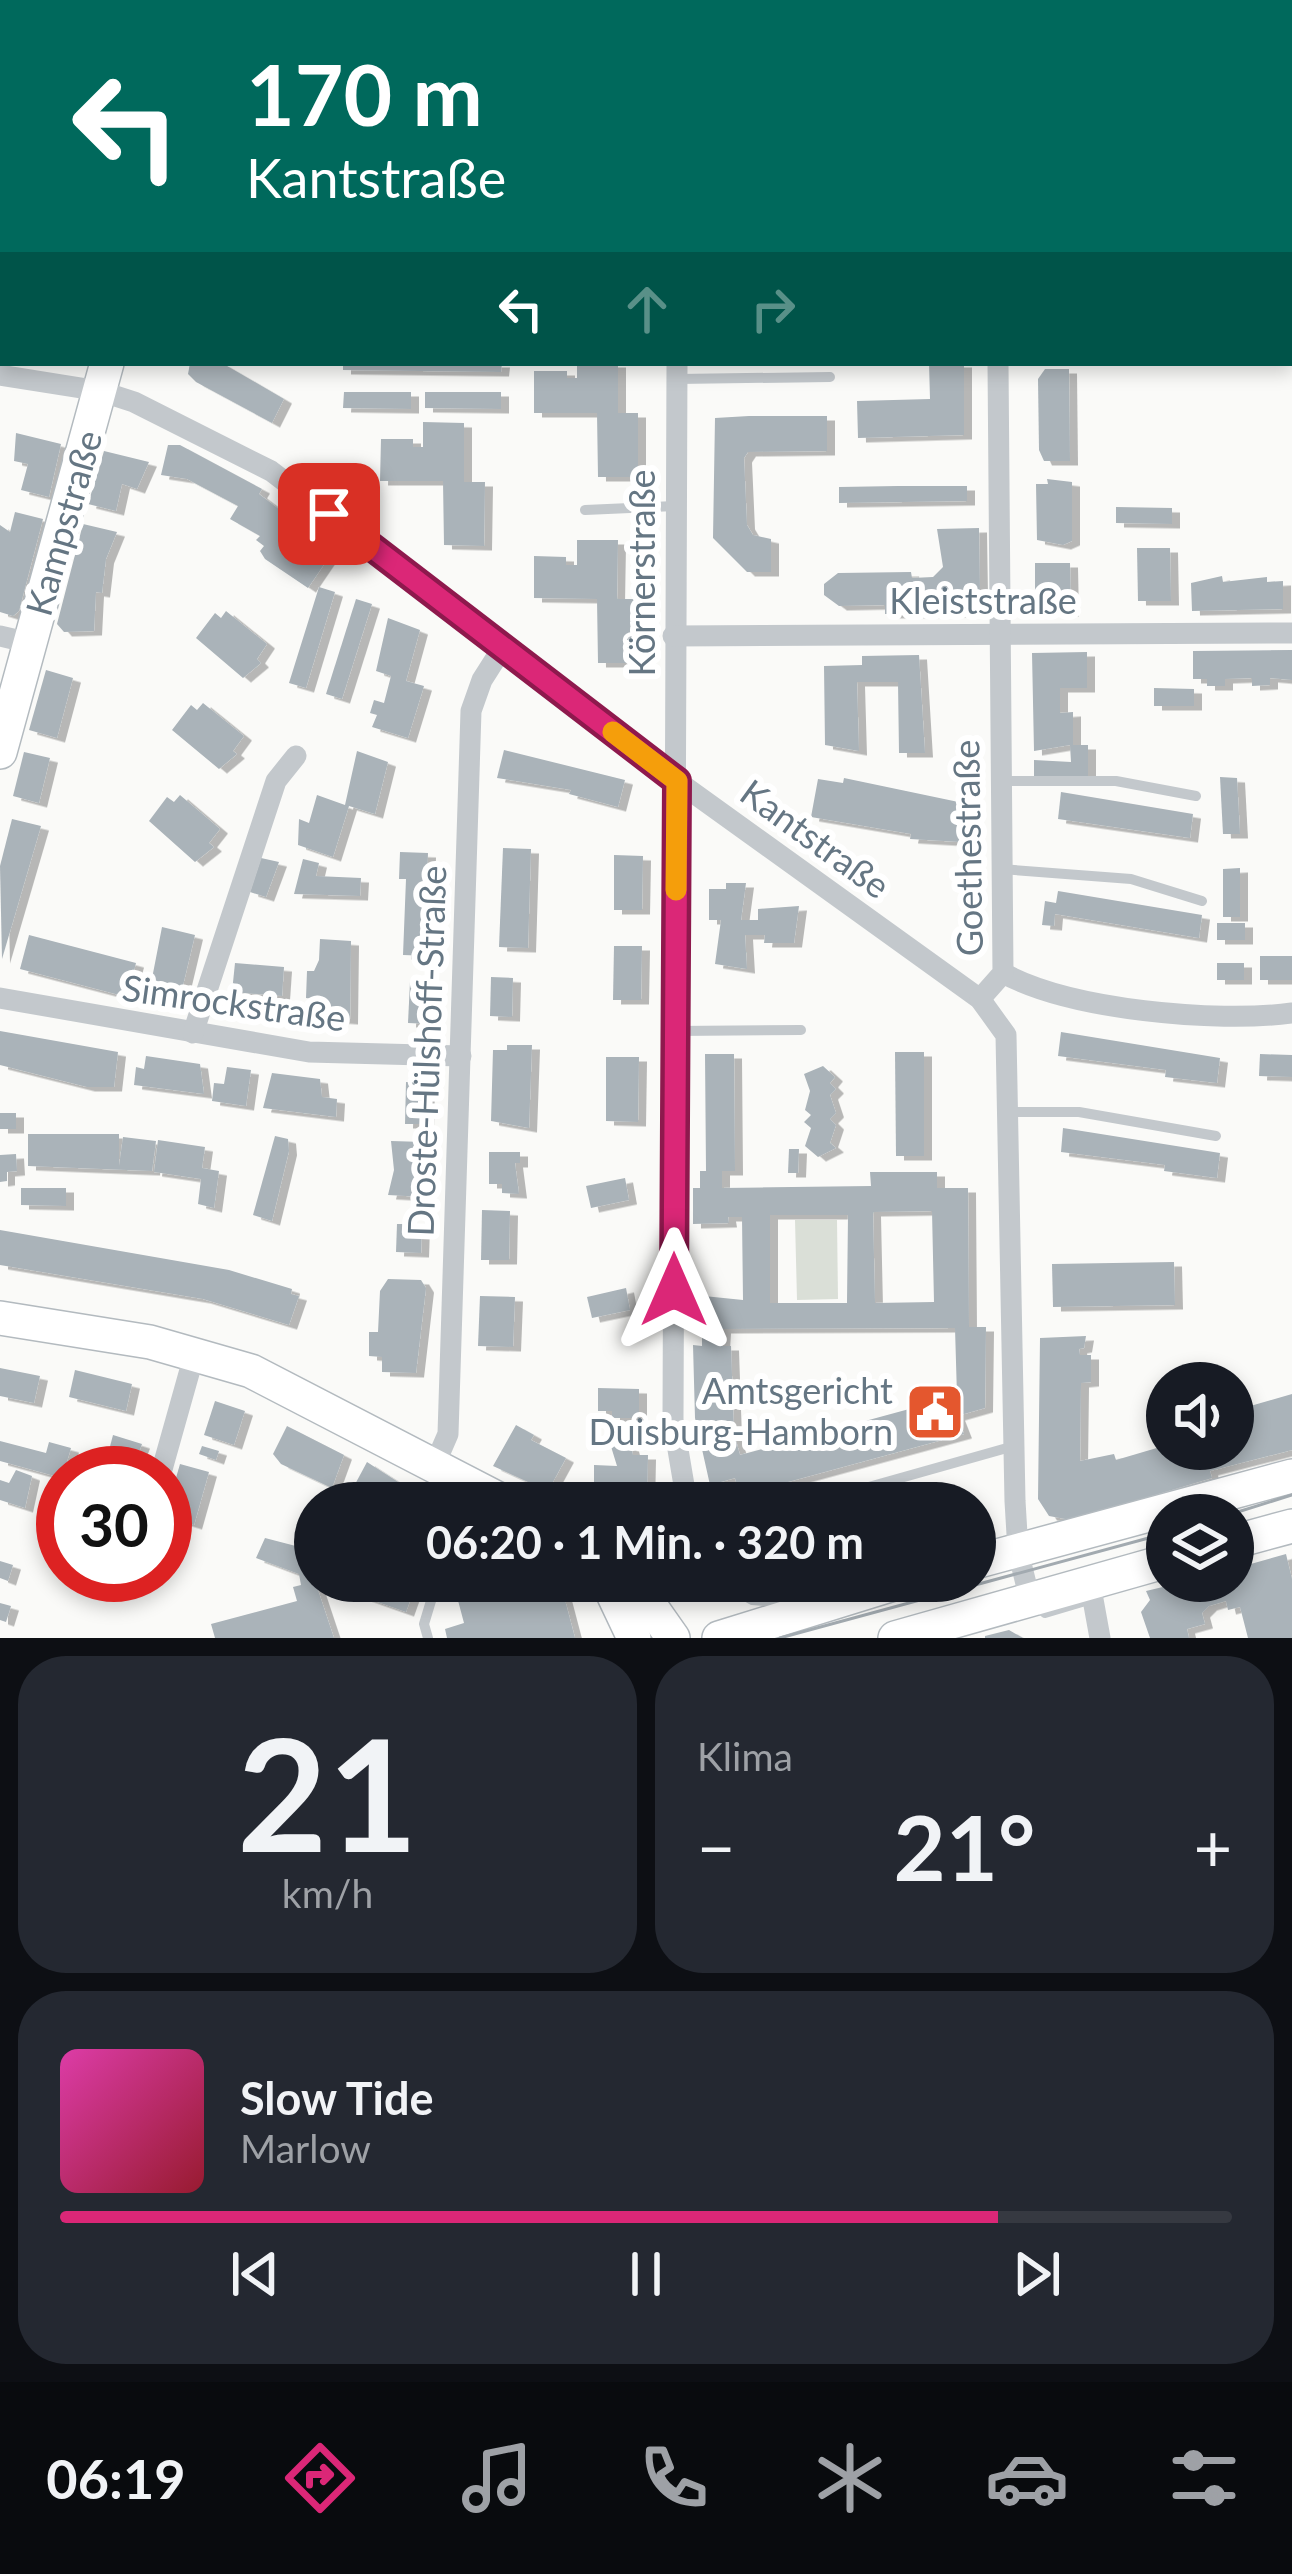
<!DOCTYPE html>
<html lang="de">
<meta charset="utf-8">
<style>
:root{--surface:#171b24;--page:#242831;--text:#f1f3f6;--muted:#9ea1a6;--line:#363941;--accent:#db2777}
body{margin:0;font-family:Lato,sans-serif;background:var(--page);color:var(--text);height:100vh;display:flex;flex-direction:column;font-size:45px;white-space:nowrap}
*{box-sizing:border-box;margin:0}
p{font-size:39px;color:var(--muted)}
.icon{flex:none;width:66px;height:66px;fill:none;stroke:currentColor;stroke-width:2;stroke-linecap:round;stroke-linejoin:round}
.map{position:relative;height:1638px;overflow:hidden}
.drawer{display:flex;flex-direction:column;gap:18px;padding:18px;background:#0d0f14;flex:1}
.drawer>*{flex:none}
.hud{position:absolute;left:0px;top:0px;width:1293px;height:366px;box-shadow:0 6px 18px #0003;background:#00695c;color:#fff;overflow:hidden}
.fabs{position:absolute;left:1146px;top:1362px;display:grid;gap:24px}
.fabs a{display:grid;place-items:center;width:108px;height:108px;border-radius:50%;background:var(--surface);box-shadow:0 6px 18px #0003;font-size:60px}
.speed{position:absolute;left:36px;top:1446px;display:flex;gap:24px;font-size:60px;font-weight:700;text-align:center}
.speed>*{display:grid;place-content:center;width:156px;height:156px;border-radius:50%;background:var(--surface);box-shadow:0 6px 18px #0003;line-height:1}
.speed .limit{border:18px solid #d22;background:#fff;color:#111}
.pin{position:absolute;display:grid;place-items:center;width:102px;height:102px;color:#fff;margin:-51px;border-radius:24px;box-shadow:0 6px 18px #0006}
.me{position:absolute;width:132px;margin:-66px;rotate:0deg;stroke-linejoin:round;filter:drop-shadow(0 0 9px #0008)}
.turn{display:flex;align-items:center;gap:42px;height:252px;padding:0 48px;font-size:54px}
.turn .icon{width:156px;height:156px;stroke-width:2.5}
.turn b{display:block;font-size:84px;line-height:102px}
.lanes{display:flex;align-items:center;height:114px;padding:0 48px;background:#0003;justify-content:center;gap:60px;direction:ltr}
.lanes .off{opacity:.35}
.big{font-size:90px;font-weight:700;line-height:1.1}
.drawer .widget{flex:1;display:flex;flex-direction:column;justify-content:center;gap:18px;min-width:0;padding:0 42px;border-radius:48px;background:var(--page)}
.drawer .dial{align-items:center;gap:0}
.dial b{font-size:156px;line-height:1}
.song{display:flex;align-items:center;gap:36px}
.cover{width:144px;height:144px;border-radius:18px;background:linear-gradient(135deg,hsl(320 70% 55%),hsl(350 70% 35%))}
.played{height:12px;border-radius:6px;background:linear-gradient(90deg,var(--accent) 80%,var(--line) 80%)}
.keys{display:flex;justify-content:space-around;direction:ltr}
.heat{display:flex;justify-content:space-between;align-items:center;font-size:66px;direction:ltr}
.drawer .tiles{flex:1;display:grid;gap:18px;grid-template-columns:1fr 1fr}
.widget:last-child{grid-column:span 2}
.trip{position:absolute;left:294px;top:1482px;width:702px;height:120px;border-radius:60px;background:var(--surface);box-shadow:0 6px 18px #0003;font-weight:700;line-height:120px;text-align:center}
.menu{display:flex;height:192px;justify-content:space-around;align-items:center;background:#090b0e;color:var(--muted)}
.menu .icon{width:84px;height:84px}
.menu .selected{color:var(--accent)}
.menu b{font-size:54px;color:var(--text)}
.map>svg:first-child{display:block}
.green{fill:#dadfd7}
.building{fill:#aab3b9;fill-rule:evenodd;filter:url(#shadow)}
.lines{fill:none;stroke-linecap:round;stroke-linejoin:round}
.secondary-casing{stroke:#b3babf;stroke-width:36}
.lane{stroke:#c3c8cc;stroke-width:10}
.street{stroke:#c3c8cc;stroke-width:21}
.secondary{stroke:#fff;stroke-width:33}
.tram{stroke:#a2aab0;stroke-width:3}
.route-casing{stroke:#8e194d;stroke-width:30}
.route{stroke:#db2777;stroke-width:21}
.slow{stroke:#f59e0b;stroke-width:21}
.labels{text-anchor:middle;stroke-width:12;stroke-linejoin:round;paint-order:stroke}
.street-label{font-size:36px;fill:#657683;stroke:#fff}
.poi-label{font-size:36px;fill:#657683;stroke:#fff;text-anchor:end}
</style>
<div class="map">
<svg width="1292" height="1638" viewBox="0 0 1292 1638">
<defs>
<filter id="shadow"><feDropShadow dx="8" dy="4.5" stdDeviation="0" flood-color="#0004"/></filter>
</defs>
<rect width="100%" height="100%" fill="#fafaf8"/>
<polygon class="green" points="795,1220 837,1220 838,1299 797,1300"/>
<g class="building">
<polygon points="190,363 222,363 284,399 272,423 196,382 188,374"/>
<polygon points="343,363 502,363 501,372 343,370"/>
<polygon points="577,363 618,363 618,413 638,413 638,477 598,477 597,413 534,413 534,371 567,371 567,378 577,378"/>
<polygon points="929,363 964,363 964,435 858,438 857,401 930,399"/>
<polygon points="1045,369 1069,369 1070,461 1044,461 1039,450 1038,379"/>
<polygon points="344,392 411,392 411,409 343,408"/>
<polygon points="425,392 501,392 501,409 425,408"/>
<polygon points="749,416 827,416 827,451 748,452 744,458 747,525 753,535 771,539 771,572 747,572 713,538 715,418"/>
<polygon points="423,422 464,423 464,482 485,482 484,546 444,545 443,481 380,481 381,439 413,439 413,447 423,447"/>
<polygon points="16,433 61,444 49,497 21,490 28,464 14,461"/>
<polygon points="168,445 180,445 262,489 259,494 288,516 279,528 327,560 308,588 265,559 260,551 264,546 256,540 260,536 230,519 238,506 187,479 161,475"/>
<polygon points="104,451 149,462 137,489 122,484 116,511 88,504"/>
<polygon points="1047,479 1072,482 1072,541 1063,545 1037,540 1036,484 1048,484"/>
<polygon points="898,486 967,486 967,501 839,503 839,487"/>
<polygon points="1116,507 1172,508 1172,524 1116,523"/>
<polygon points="15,512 43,519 19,611 13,616 0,612 0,525 10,532"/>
<polygon points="83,524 117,532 106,559 102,593 96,592 94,631 64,632 57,624"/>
<polygon points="979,528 980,592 960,613 885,614 885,605 839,606 824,595 824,584 838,573 911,572 912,578 933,577 943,567 937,529"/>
<polygon points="577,540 618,540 617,599 638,599 638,663 598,663 597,599 534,598 534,556 566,557 566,565 577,565"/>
<polygon points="1137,548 1170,548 1171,601 1138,601"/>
<polygon points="1035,563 1070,563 1071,612 1035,612"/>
<polygon points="1222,576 1223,582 1267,577 1267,582 1283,581 1283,609 1192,611 1191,583"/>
<polygon points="319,587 335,592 306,688 289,683"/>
<polygon points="356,599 372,604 342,699 326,694"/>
<polygon points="226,611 267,644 257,659 261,663 243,678 196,638 215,613 221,618"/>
<polygon points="388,618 420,630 406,681 424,686 408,738 372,727 377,715 370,713 374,700 384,703 391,676 376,671"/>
<polygon points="1292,650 1292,680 1270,678 1270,685 1252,686 1252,678 1225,679 1225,686 1207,686 1207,679 1193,679 1193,651"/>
<polygon points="1087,652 1087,688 1060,688 1060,713 1073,712 1073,745 1088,745 1088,777 1034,778 1034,760 1071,762 1070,745 1034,751 1032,653"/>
<polygon points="919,655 925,753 899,753 898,682 857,682 859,751 825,745 824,666 862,665 862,656"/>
<polygon points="46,670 73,678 57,738 29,730"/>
<polygon points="1154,688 1194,689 1194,706 1154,706"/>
<polygon points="203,703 244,736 233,751 237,754 219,769 172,730 191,705 197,710"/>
<polygon points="504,750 625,780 618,807 569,794 571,790 497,778"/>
<polygon points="357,751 388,762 375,814 349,806 333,857 298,845 299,819 309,823 317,795 345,805"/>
<polygon points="24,752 50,758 39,803 13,796"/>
<polygon points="1220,777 1237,778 1240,834 1223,834"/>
<polygon points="844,778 968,804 961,842 910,839 911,834 811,817 818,779 843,783"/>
<polygon points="1061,792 1193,814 1190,838 1058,819"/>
<polygon points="180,795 220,829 209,843 214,847 195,862 149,821 167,797 174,802"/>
<polygon points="12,819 41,826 2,959 0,866"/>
<polygon points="503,848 531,849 528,948 499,947"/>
<polygon points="400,852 428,853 427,880 433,880 431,956 403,955 406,879 399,879"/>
<polygon points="614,855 643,856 642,910 614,910"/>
<polygon points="261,858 279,862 266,897 250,892"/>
<polygon points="303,859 319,863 316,876 361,878 360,896 294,894"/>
<polygon points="1240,868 1240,917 1223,917 1223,869"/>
<polygon points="726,883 746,883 741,920 758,920 758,909 799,906 794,943 764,943 765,935 745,935 747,969 715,964 721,920 709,920 709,889 726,889"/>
<polygon points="1058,891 1202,915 1199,938 1055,914 1054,926 1042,925 1045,901 1056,903"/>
<rect x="1217" y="923" width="28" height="17"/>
<polygon points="162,927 195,935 179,1002 167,999 166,1004 148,999"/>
<polygon points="29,935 136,963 127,997 20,969"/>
<polygon points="320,939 351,941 350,1020 312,1017 313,999 306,998 307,971 314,971 319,960"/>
<polygon points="614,946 642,946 641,1000 613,1000"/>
<rect x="1260" y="956" width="32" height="24"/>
<polygon points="235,963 284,967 282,996 232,992"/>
<rect x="1217" y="963" width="27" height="17"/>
<polygon points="491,977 513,978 512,1017 490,1016"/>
<polygon points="410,982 431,983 429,1024 408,1023"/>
<polygon points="0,1031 118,1052 114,1087 87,1087 0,1065"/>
<polygon points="1061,1032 1220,1058 1217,1083 1165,1077 1166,1070 1058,1056"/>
<polygon points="507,1045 532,1045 529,1128 491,1121 493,1050 507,1050"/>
<polygon points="895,1052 924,1052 924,1156 896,1156"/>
<path d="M 705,1054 L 734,1054 L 735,1171 L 722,1171 L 722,1188 L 871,1186 L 870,1172 L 937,1172 L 937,1188 L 968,1188 L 969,1327 L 986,1327 L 985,1408 L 957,1416 L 964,1434 L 740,1495 L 735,1478 L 710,1485 L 695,1418 L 693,1345 L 702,1346 L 702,1331 L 695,1331 L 694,1295 L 743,1300 L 742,1217 L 728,1217 L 729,1223 L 693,1224 L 693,1188 L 700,1188 L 700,1171 L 706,1171 ZM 932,1211 L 934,1302 L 875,1303 L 873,1212 ZM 770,1215 L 848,1215 L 847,1303 L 770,1303 ZM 955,1328 L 957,1396 L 740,1455 L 734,1434 L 731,1346 L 722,1346 L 723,1329 Z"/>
<polygon points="1260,1054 1292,1055 1292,1077 1259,1076"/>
<polygon points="146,1056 200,1064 204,1094 134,1085 136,1067 144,1069"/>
<polygon points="606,1057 639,1057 638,1122 606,1121"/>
<polygon points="823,1066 835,1077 830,1083 836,1089 830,1095 836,1113 830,1119 836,1125 830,1143 836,1148 818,1157 805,1146 811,1128 804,1122 811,1115 805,1110 810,1091 804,1074"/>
<polygon points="227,1067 251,1070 246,1106 212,1101 214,1083 224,1084"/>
<polygon points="272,1073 320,1079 322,1097 337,1099 336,1117 263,1108"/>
<polygon points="406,1082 427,1083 426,1124 405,1124"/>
<rect x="0" y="1113" width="16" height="16"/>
<polygon points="1063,1128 1220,1153 1217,1178 1164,1171 1165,1165 1061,1152"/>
<polygon points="28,1134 119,1134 119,1166 123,1137 156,1141 152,1171 28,1166"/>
<polygon points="275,1136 288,1139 289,1151 272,1221 253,1215"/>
<polygon points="158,1140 205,1147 202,1168 219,1171 214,1208 198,1204 201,1179 154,1172"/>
<polygon points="391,1141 424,1142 424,1197 388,1195 394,1170"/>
<polygon points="789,1149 799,1149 798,1173 788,1173"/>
<polygon points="489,1152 520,1152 520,1163 515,1163 519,1194 502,1193 502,1184 489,1184"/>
<polygon points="16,1154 17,1171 7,1172 7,1181 0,1182 0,1155"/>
<polygon points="625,1178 629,1200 591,1208 586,1186"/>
<polygon points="21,1188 66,1188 66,1206 21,1205"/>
<polygon points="482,1210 510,1211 509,1260 481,1260"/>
<polygon points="397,1224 422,1224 421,1253 396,1252"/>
<polygon points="0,1230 229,1270 292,1289 291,1294 299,1296 289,1325 203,1299 0,1265"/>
<polygon points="1174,1262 1175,1305 1053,1307 1052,1264"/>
<polygon points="388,1279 421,1280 426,1288 416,1373 382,1372 382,1357 369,1356 369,1332 378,1332 380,1291"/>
<polygon points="626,1288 630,1310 592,1318 587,1297"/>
<polygon points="480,1296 515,1297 513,1347 478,1346"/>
<polygon points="1086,1336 1084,1348 1079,1349 1080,1355 1091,1355 1091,1382 1081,1383 1080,1461 1114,1454 1116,1460 1167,1445 1233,1449 1233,1411 1292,1394 1292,1450 1210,1471 1212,1478 1071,1520 1049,1516 1038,1499 1040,1338"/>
<polygon points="0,1368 40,1376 34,1403 0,1396"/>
<polygon points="75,1370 132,1384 126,1411 69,1397"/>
<polygon points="598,1388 639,1389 639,1418 612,1418 612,1411 598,1411"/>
<polygon points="215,1401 245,1411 234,1445 204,1435"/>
<polygon points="516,1425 534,1435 531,1440 566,1458 548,1491 493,1466"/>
<polygon points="287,1426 344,1455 332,1488 281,1464 273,1454"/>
<polygon points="113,1435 142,1444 131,1473 103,1473"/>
<polygon points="609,1440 631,1447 633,1455 648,1455 647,1503 617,1503 618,1490 594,1485 594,1465 617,1466"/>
<polygon points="0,1441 46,1453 49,1442 71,1448 62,1478 0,1461"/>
<polygon points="202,1446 219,1451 216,1460 199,1454"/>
<polygon points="367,1462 412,1491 418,1503 345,1503"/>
<polygon points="180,1464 209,1472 194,1525 165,1516"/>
<polygon points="16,1470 32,1476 25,1508 0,1500 0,1480 9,1483"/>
<polygon points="265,1538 315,1551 315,1581 334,1638 215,1638 211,1624 297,1601 293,1587 301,1585 299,1574 256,1558"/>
<polygon points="1286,1554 1292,1579 1292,1638 1248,1638 1240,1607 1228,1610 1226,1601 1209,1606 1202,1613 1205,1624 1187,1629 1189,1638 1150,1638 1141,1612 1150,1600 1146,1591 1188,1581 1233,1581 1233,1569"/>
<polygon points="0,1561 13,1565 8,1581 0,1578"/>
<polygon points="406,1581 416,1584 406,1612 321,1582"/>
<polygon points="477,1581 560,1581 575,1638 447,1638 445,1629 464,1623 456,1593 478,1587"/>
<polygon points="0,1603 11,1606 6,1622 0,1620"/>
<polygon points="1009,1630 1023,1638 985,1638 985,1636"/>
</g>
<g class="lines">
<g class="secondary-casing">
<g id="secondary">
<polyline points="198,3 199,0"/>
<polyline points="0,752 107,363"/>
<polyline points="0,1318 150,1342 251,1371 506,1503"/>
<polyline points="1233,1542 1292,1526"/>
<polyline points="975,1562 1292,1476"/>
<polyline points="607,1581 634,1638"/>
<polyline points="633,1581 673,1638"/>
<polyline points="719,1638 903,1581"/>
<polyline points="895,1638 1167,1561"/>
</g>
</g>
<g class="lane">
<polyline points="7,0 10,3"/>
<polyline points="677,379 830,377"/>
<polyline points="585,510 675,506"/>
<polyline points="1003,781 1116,781 1196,796"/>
<polyline points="1001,869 1131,879 1202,901"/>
<polyline points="676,1031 801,1030"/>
<polyline points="1009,1112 1079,1112 1216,1136"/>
<polyline points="812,1503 1014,1446"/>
<polyline points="719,1581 752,1600 792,1603"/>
<polyline points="1037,1606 1045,1613 1092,1599"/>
<polyline points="428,1638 424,1624 437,1581"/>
</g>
<g class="street">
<polyline points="985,0 985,3"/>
<polyline points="1006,0 1006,3"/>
<polyline points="679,3 679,0"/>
<polyline points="1290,196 1292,196"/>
<polyline points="677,363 673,1420 687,1503"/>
<polyline points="0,375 100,391 134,402 271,471 677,781 980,999 1006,1035 1015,1501 1018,1551 1030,1600"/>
<polyline points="0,636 30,643"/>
<polyline points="673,636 1292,633"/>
<path d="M 1003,973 C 1070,1010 1216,1023 1292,1013"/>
<polyline points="0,998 309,1052 461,1056"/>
<polyline points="980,999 1003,973 998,363"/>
<polyline points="193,1033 276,781 296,756"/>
<polyline points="435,1464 448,1434 471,711 482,680 503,647"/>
<polyline points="161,1473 195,1352"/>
<polyline points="1090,1583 1100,1638"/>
</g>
<use href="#secondary" class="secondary"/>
<g class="tram">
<polyline points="1228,1515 1292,1495"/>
<polyline points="780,1638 1167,1533"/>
</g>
</g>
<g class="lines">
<g class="route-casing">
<polyline id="route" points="329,514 677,781 674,1290"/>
</g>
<use href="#route" class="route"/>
<polyline class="slow" points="613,732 677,781 676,890"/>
</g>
<defs>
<g id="civic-square" transform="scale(3)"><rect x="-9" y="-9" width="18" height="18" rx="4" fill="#e4572e" stroke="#fff"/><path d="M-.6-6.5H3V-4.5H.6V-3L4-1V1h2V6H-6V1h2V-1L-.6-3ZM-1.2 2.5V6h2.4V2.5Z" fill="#fff"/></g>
</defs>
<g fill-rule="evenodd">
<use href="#civic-square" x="935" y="1412"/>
</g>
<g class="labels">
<g class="street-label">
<text transform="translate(64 523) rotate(-74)" y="13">Kampstraße</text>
<text transform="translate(642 573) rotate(-90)" y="13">Körnerstraße</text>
<text x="983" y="614">Kleiststraße</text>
<text transform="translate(815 839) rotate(36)" y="13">Kantstraße</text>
<text transform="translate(968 848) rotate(-91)" y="13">Goethestraße</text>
<text transform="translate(234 1003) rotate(8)" y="13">Simrockstraße</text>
<text transform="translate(427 1051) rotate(-88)" y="13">Droste-Hülshoff-Straße</text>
</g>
<g class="poi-label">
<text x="893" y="1404">Amtsgericht<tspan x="893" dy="41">Duisburg-Hamborn</tspan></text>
</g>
</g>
</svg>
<div class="fabs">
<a><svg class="icon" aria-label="sound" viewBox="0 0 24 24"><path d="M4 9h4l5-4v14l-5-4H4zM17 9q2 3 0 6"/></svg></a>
<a><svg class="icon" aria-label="layers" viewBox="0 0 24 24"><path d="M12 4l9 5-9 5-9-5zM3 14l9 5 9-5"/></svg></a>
</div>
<div class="speed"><div class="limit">30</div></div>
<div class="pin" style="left:329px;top:514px;background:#d93025"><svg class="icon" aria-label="arrive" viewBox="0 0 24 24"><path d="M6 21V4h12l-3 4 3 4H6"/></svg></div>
<svg class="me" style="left:674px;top:1290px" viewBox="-20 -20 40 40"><path d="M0-17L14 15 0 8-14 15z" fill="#db2777" stroke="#fff" stroke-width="4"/></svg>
<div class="trip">06:20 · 1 Min. · 320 m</div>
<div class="hud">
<div class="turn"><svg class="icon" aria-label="left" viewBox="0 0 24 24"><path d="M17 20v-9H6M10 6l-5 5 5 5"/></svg><div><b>170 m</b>Kantstraße</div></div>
<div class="lanes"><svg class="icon" aria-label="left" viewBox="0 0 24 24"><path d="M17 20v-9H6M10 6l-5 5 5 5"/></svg><svg class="icon off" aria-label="ahead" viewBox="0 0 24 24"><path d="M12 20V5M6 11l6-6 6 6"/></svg><svg class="icon off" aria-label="right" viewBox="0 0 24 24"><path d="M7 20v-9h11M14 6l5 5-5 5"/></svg></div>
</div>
</div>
<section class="drawer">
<div class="tiles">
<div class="widget dial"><b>21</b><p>km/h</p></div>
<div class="widget"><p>Klima</p>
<div class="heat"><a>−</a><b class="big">21°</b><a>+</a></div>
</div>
<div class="widget">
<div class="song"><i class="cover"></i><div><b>Slow Tide</b><p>Marlow</p></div></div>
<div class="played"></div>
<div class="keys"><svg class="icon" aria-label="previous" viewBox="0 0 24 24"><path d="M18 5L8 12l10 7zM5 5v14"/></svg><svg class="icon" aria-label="pause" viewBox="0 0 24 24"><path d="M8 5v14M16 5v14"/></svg><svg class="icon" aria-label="next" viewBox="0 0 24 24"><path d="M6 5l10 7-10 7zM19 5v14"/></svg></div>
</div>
</div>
</section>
<nav class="menu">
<b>06:19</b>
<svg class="icon selected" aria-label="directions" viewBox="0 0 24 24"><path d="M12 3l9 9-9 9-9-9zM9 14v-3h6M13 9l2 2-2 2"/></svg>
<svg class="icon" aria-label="music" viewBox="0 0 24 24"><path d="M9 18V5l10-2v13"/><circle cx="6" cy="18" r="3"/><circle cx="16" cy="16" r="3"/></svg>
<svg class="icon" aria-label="phone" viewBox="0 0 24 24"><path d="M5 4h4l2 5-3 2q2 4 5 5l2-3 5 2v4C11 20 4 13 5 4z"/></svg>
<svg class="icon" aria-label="climate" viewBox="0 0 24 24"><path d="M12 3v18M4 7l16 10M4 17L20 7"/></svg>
<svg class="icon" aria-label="car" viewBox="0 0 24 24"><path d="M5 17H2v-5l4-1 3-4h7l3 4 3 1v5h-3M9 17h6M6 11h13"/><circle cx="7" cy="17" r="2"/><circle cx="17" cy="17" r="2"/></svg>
<svg class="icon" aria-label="filters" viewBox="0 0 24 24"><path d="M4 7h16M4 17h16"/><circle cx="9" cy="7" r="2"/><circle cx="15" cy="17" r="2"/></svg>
</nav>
